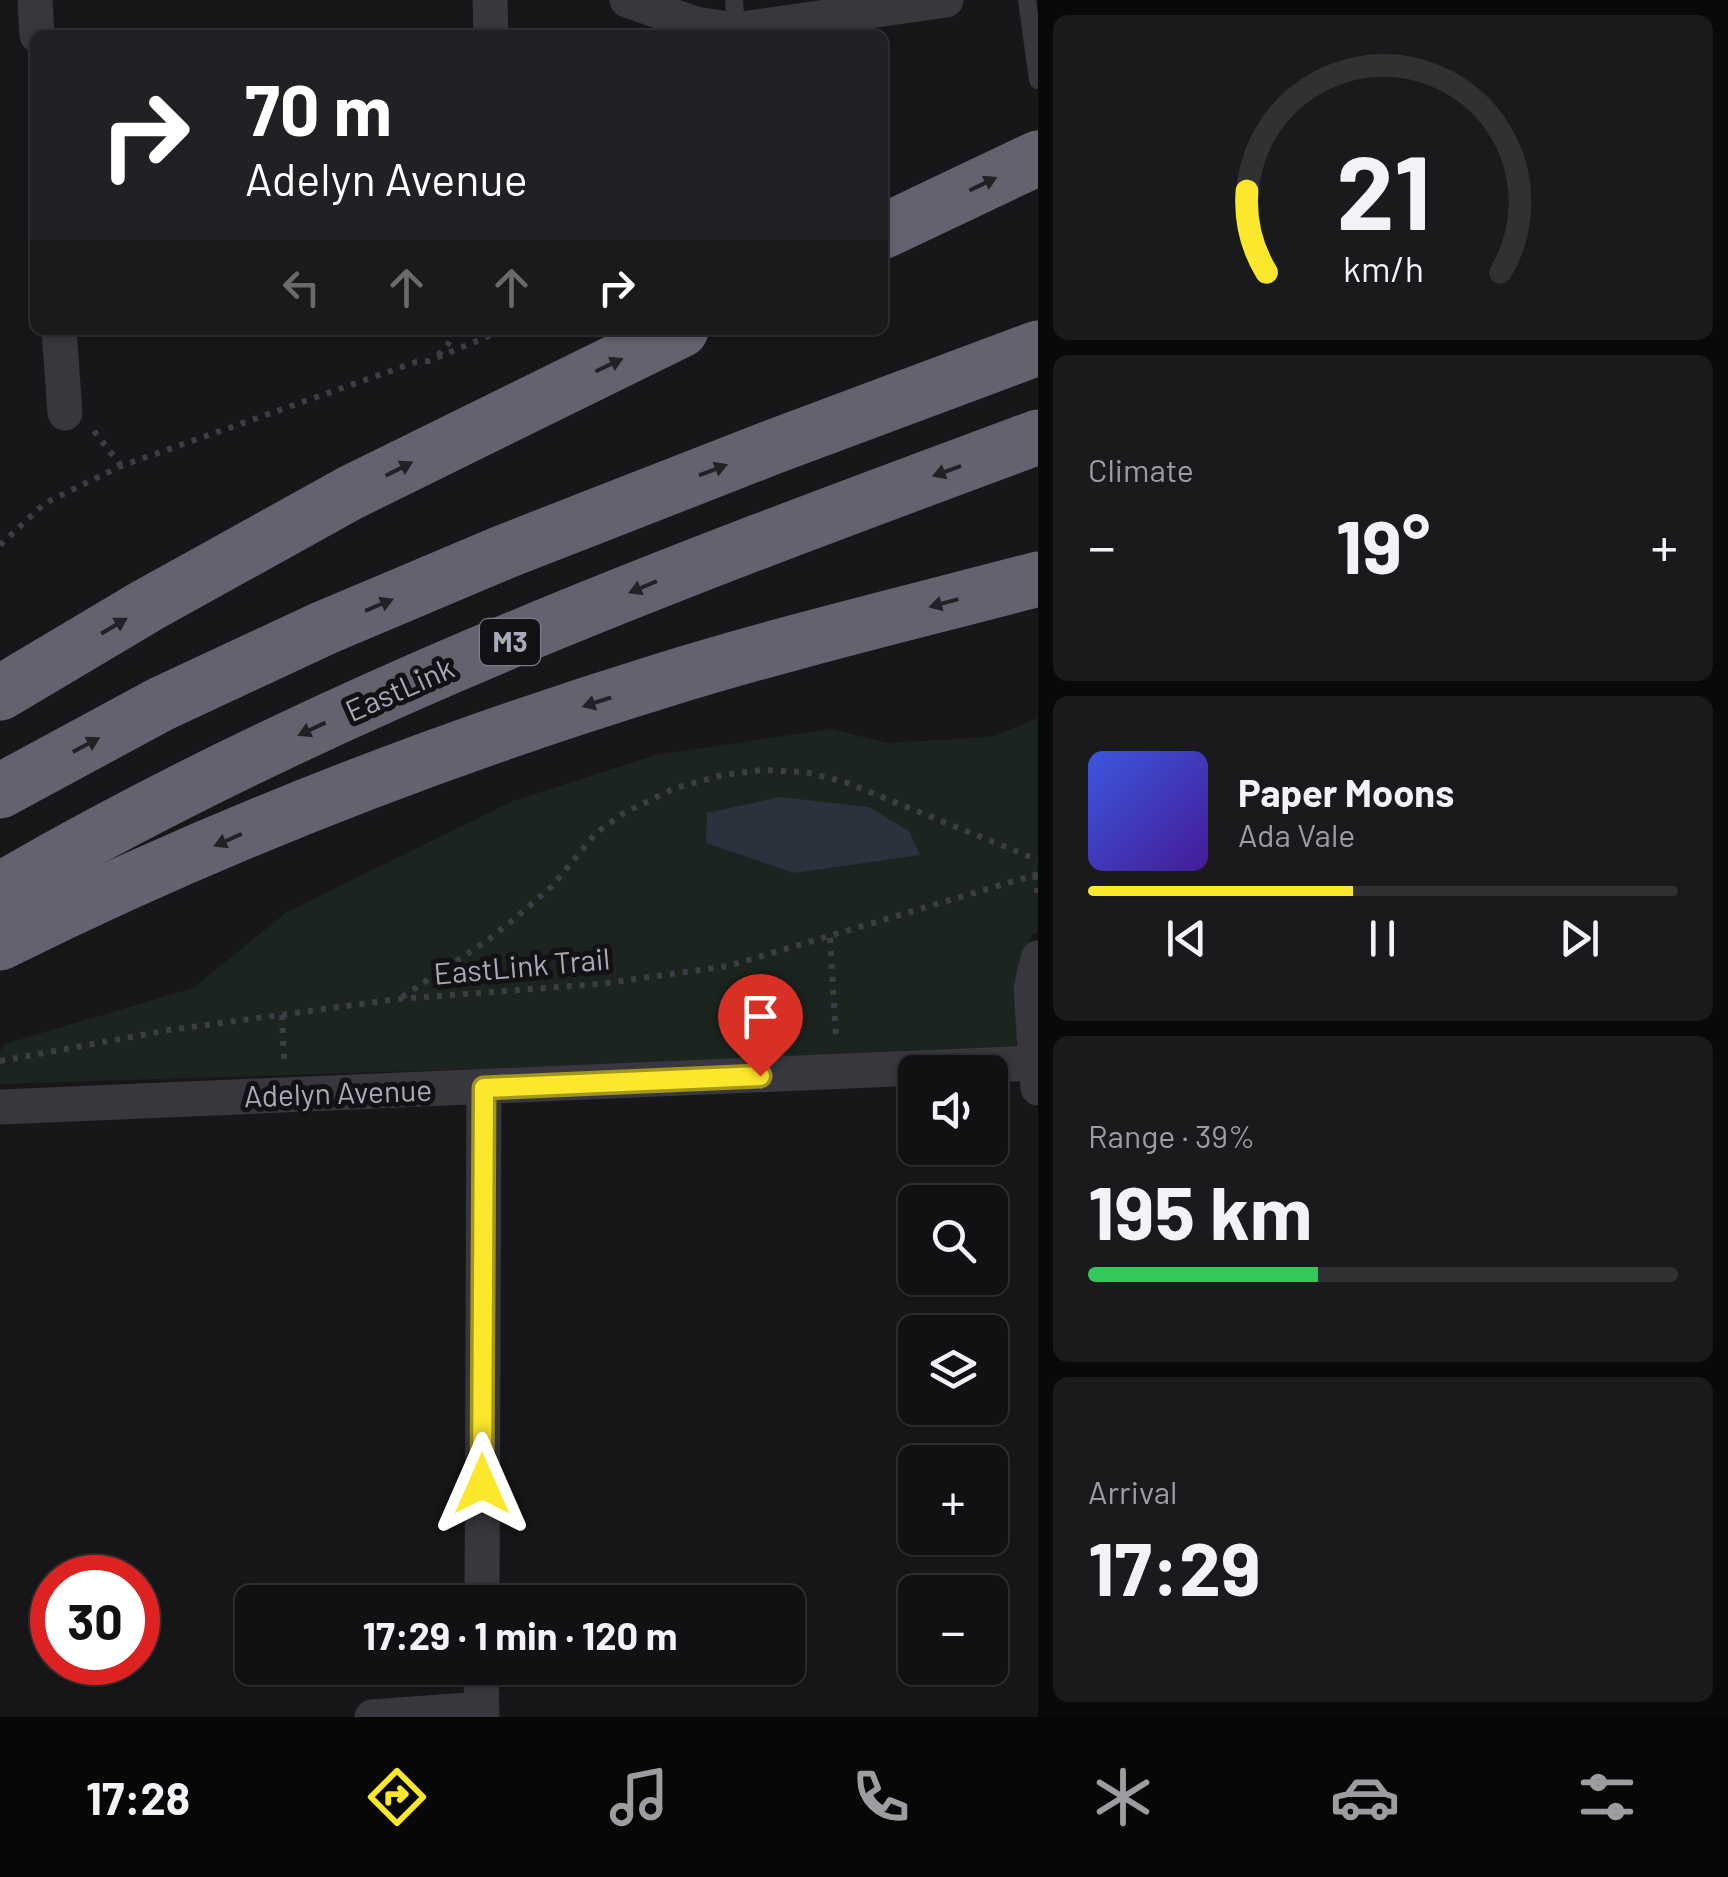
<!DOCTYPE html>
<meta charset="utf-8">
<style>
:root{--surface:#111113;--page:#1a1a1c;--text:#f1f3f6;--muted:#9c9da0;--line:#303133;--accent:#fbe72c}
body{margin:0;font-family:Barlow,sans-serif;background:var(--page);color:var(--text);height:100vh;display:flex;flex-direction:column;font-size:38px;white-space:nowrap}
*{box-sizing:border-box;margin:0}
p{font-size:32px;color:var(--muted)}
.icon{flex:none;width:55px;height:55px;fill:none;stroke:currentColor;stroke-width:2;stroke-linecap:round;stroke-linejoin:round}
.map{position:relative;flex:1;overflow:hidden}
.panel{display:flex;flex-direction:column;gap:15px;padding:15px;background:#09090a;width:690px}
.panel>*{flex:none}
.banner{position:absolute;left:30px;top:30px;width:858px;height:305px;border-radius:15px;box-shadow:0 2px 8px #0004,0 0 0 2px var(--line);background:#202124;color:#fff;overflow:hidden}
.controls{position:absolute;left:898px;top:1055px;display:grid;gap:20px}
.controls a{display:grid;place-items:center;width:110px;height:110px;border-radius:15px;background:var(--surface);box-shadow:0 2px 8px #0004,0 0 0 2px var(--line);font-size:50px}
.speed{position:absolute;left:30px;top:1555px;display:flex;gap:20px;font-size:50px;font-weight:700;text-align:center}
.speed>*{display:grid;place-content:center;width:130px;height:130px;border-radius:50%;background:var(--surface);box-shadow:0 2px 8px #0004,0 0 0 2px var(--line);line-height:1}
.speed .limit{border:15px solid #d22;background:#fff;color:#111}
.pin{position:absolute;display:grid;place-items:center;width:85px;height:85px;color:#fff;margin:-102px -42px;border-radius:50% 50% 50% 0;rotate:-45deg;box-shadow:0 0 10px #0007}
.pin .icon{rotate:45deg}
.me{position:absolute;width:110px;margin:-55px;rotate:0deg;stroke-linejoin:round;filter:drop-shadow(0 0 8px #0008)}
.turn{display:flex;align-items:center;gap:35px;height:210px;padding:0 50px;font-size:45px}
.turn .icon{width:130px;height:130px;stroke-width:2.5}
.turn b{display:block;font-size:70px;line-height:85px}
.lanes{display:flex;align-items:center;height:95px;padding:0 50px;background:#0003;justify-content:center;gap:50px;direction:ltr}
.lanes .off{opacity:.35}
.big{font-size:75px;font-weight:700;line-height:1.1}
.panel .tile{flex:1;display:flex;flex-direction:column;justify-content:center;gap:15px;min-width:0;padding:0 35px;border-radius:15px;background:var(--page)}
.panel .dial{align-items:center;gap:0}
.dial svg{height:260px;overflow:visible;fill:none;stroke:var(--line);stroke-width:7;stroke-linecap:round;text-anchor:middle}
.dial text{fill:var(--text);stroke:none}
.song{display:flex;align-items:center;gap:30px}
.cover{width:120px;height:120px;border-radius:15px;background:linear-gradient(135deg,hsl(230 70% 55%),hsl(260 70% 35%))}
.played{height:10px;border-radius:5px;background:linear-gradient(90deg,var(--accent) 45%,var(--line) 45%)}
.keys{display:flex;justify-content:space-around;direction:ltr}
.heat{display:flex;justify-content:space-between;align-items:center;font-size:55px;direction:ltr}
.charge{height:15px;border-radius:8px;background:linear-gradient(90deg,#34c759 39%,var(--line) 0)}
.trip{position:absolute;left:235px;top:1585px;width:570px;height:100px;border-radius:15px;background:var(--surface);box-shadow:0 2px 8px #0004,0 0 0 2px var(--line);font-weight:700;line-height:100px;text-align:center}
.dock{display:flex;height:160px;justify-content:space-around;align-items:center;background:#070708;color:var(--muted)}
.dock .icon{width:70px;height:70px}
.dock .active{color:var(--accent)}
.dock b{font-size:45px;color:var(--text)}
main{display:flex;flex:1;min-height:0}
.map>svg:first-child{display:block}
.green{fill:#1c241f}
.water{fill:#2c313e}
.lines{fill:none;stroke-linecap:round;stroke-linejoin:round}
.path{stroke:#3d3e45;stroke-width:6;stroke-dasharray:5 8;stroke-linecap:butt}
.service{stroke:#38373e;stroke-width:18}
.minor{stroke:#38373e;stroke-width:35}
.motorway{stroke:#63636f;stroke-width:55}
.oneway{fill:#222226}
.route-casing{stroke:#a3961d;stroke-width:25}
.route{stroke:#fbe72c;stroke-width:18}
.labels{text-anchor:middle;stroke-width:10;stroke-linejoin:round;paint-order:stroke}
.shield{fill:#121214;stroke:#7b7c88;stroke-width:2.5}
.shield-label{font-size:28px;font-weight:bold;fill:#a8a9b9}
.street-label{font-size:30px;fill:#a8a9b9;stroke:#121214}
</style>
<main>
<div class="map">
<svg width="1038" height="1717" viewBox="0 0 1038 1717">
<rect width="100%" height="100%" fill="#171719"/>
<polygon class="green" points="1038,718 1038,932 1032,934 1021,976 1022,1052 0,1084 0,1051 5,1044 193,988 287,912 513,801 656,755 831,729 887,743 990,737"/>
<polygon class="water" points="780,797 869,807 909,831 920,855 794,873 706,843 707,813"/>
<g class="lines">
<g class="path">
<polyline points="438,355 445,349 457,330"/>
<polyline points="94,431 121,466"/>
<polyline points="0,545 45,503 121,466 416,362 429,361 503,330"/>
<polyline points="1035,875 1038,896"/>
<polyline points="830,938 836,1037"/>
<polyline points="402,997 488,940 519,915 552,886 596,833 624,813 675,788 723,775 762,770 805,772 845,782 1038,860"/>
<polyline points="282,1015 284,1059"/>
<polyline points="0,1061 169,1030 398,999 600,984 728,966 1038,874"/>
</g>
<g class="service">
<polyline points="734,0 736,30"/>
<polyline points="1027,0 1038,80"/>
</g>
<g class="minor">
<polyline points="35,0 37,35"/>
<polyline points="490,0 491,35"/>
<polyline points="627,0 695,24 736,30 946,0"/>
<polyline points="59,330 65,413"/>
<polyline points="1038,958 1031,989 1038,1088"/>
<polyline points="0,1107 1036,1063"/>
<polyline points="482,1602 484,1088"/>
<polyline points="481,1668 482,1717"/>
<polyline points="372,1717 481,1709"/>
</g>
<g class="motorway">
<polyline points="882,232 1038,158"/>
<polyline points="0,693 148,605 350,493 681,330"/>
<polyline points="0,791 161,704 324,628 504,552 770,448 1038,348"/>
<path d="M 0,890 C 326,700 685,568 1038,437"/>
<path d="M 0,943 C 213,837 437,750 664,680 C 787,642 913,612 1038,579"/>
</g>
</g>
<defs><path id="oneway-solid" d="M-6-.8H1V-3.2L6.5 0L1 3.2V.8H-6Z" transform="scale(2.5)"/></defs>
<g class="oneway">
<use href="#oneway-solid" transform="translate(983 184) rotate(-26)"/>
<use href="#oneway-solid" transform="translate(609 365) rotate(-26)"/>
<use href="#oneway-solid" transform="translate(399 469) rotate(-27)"/>
<use href="#oneway-solid" transform="translate(713 470) rotate(-21)"/>
<use href="#oneway-solid" transform="translate(947 471) rotate(160)"/>
<use href="#oneway-solid" transform="translate(643 587) rotate(157)"/>
<use href="#oneway-solid" transform="translate(944 603) rotate(165)"/>
<use href="#oneway-solid" transform="translate(379 605) rotate(-23)"/>
<use href="#oneway-solid" transform="translate(114 626) rotate(-31)"/>
<use href="#oneway-solid" transform="translate(597 702) rotate(162)"/>
<use href="#oneway-solid" transform="translate(312 729) rotate(155)"/>
<use href="#oneway-solid" transform="translate(86 745) rotate(-28)"/>
<use href="#oneway-solid" transform="translate(228 840) rotate(156)"/>
</g>
<g class="lines">
<g class="route-casing">
<polyline id="route" points="482,1484 484,1088 760,1076"/>
</g>
<use href="#route" class="route"/>
</g>
<g class="labels">
<rect class="shield" x="480" y="619" width="60" height="46" rx="8"/>
<g class="shield-label">
<text x="510" y="652">M3</text>
</g>
<g class="street-label">
<text transform="translate(400 690) rotate(-24)" y="10">EastLink</text>
<text transform="translate(522 967) rotate(-5)" y="10">EastLink Trail</text>
<text transform="translate(338 1094) rotate(-2)" y="10">Adelyn Avenue</text>
</g>
</g>
</svg>
<div class="controls">
<a><svg class="icon" aria-label="sound" viewBox="0 0 24 24"><path d="M4 9h4l5-4v14l-5-4H4zM17 9q2 3 0 6"/></svg></a>
<a><svg class="icon" aria-label="search" viewBox="0 0 24 24"><circle cx="10" cy="10" r="6"/><path d="M15 15l6 6"/></svg></a>
<a><svg class="icon" aria-label="layers" viewBox="0 0 24 24"><path d="M12 4l9 5-9 5-9-5zM3 14l9 5 9-5"/></svg></a>
<a>+</a>
<a>−</a>
</div>
<div class="speed"><div class="limit">30</div></div>
<div class="pin" style="left:760px;top:1076px;background:#d93025"><svg class="icon" aria-label="arrive" viewBox="0 0 24 24"><path d="M6 21V4h12l-3 4 3 4H6"/></svg></div>
<svg class="me" style="left:482px;top:1484px" viewBox="-20 -20 40 40"><path d="M0-17L14 15 0 8-14 15z" fill="#fbe72c" stroke="#fff" stroke-width="4"/></svg>
<div class="trip">17:29 · 1 min · 120 m</div>
<div class="banner">
<div class="turn"><svg class="icon" aria-label="right" viewBox="0 0 24 24"><path d="M7 20v-9h11M14 6l5 5-5 5"/></svg><div><b>70 m</b>Adelyn Avenue</div></div>
<div class="lanes"><svg class="icon off" aria-label="left" viewBox="0 0 24 24"><path d="M17 20v-9H6M10 6l-5 5 5 5"/></svg><svg class="icon off" aria-label="ahead" viewBox="0 0 24 24"><path d="M12 20V5M6 11l6-6 6 6"/></svg><svg class="icon off" aria-label="ahead" viewBox="0 0 24 24"><path d="M12 20V5M6 11l6-6 6 6"/></svg><svg class="icon" aria-label="right" viewBox="0 0 24 24"><path d="M7 20v-9h11M14 6l5 5-5 5"/></svg></div>
</div>
</div>
<section class="panel">
<div class="tile dial"><svg viewBox="0 0 100 80">
<path d="M14 69A42 42 0 1 1 86 69"/>
<path d="M14 69A42 42 0 0 1 8 44" stroke="#fbe72c"/>
<text x="50" y="56" font-size="32" font-weight="700">21</text>
<text x="50" y="72" font-size="11">km/h</text>
</svg></div>
<div class="tile"><p>Climate</p>
<div class="heat"><a>−</a><b class="big">19°</b><a>+</a></div>
</div>
<div class="tile">
<div class="song"><i class="cover"></i><div><b>Paper Moons</b><p>Ada Vale</p></div></div>
<div class="played"></div>
<div class="keys"><svg class="icon" aria-label="previous" viewBox="0 0 24 24"><path d="M18 5L8 12l10 7zM5 5v14"/></svg><svg class="icon" aria-label="pause" viewBox="0 0 24 24"><path d="M8 5v14M16 5v14"/></svg><svg class="icon" aria-label="next" viewBox="0 0 24 24"><path d="M6 5l10 7-10 7zM19 5v14"/></svg></div>
</div>
<div class="tile"><p>Range · 39%</p><b class="big">195 km</b><div class="charge"></div></div>
<div class="tile"><p>Arrival</p><b class="big">17:29</b></div>
</section>
</main>
<nav class="dock">
<b>17:28</b>
<svg class="icon active" aria-label="directions" viewBox="0 0 24 24"><path d="M12 3l9 9-9 9-9-9zM9 14v-3h6M13 9l2 2-2 2"/></svg>
<svg class="icon" aria-label="music" viewBox="0 0 24 24"><path d="M9 18V5l10-2v13"/><circle cx="6" cy="18" r="3"/><circle cx="16" cy="16" r="3"/></svg>
<svg class="icon" aria-label="phone" viewBox="0 0 24 24"><path d="M5 4h4l2 5-3 2q2 4 5 5l2-3 5 2v4C11 20 4 13 5 4z"/></svg>
<svg class="icon" aria-label="climate" viewBox="0 0 24 24"><path d="M12 3v18M4 7l16 10M4 17L20 7"/></svg>
<svg class="icon" aria-label="car" viewBox="0 0 24 24"><path d="M5 17H2v-5l4-1 3-4h7l3 4 3 1v5h-3M9 17h6M6 11h13"/><circle cx="7" cy="17" r="2"/><circle cx="17" cy="17" r="2"/></svg>
<svg class="icon" aria-label="filters" viewBox="0 0 24 24"><path d="M4 7h16M4 17h16"/><circle cx="9" cy="7" r="2"/><circle cx="15" cy="17" r="2"/></svg>
</nav>
